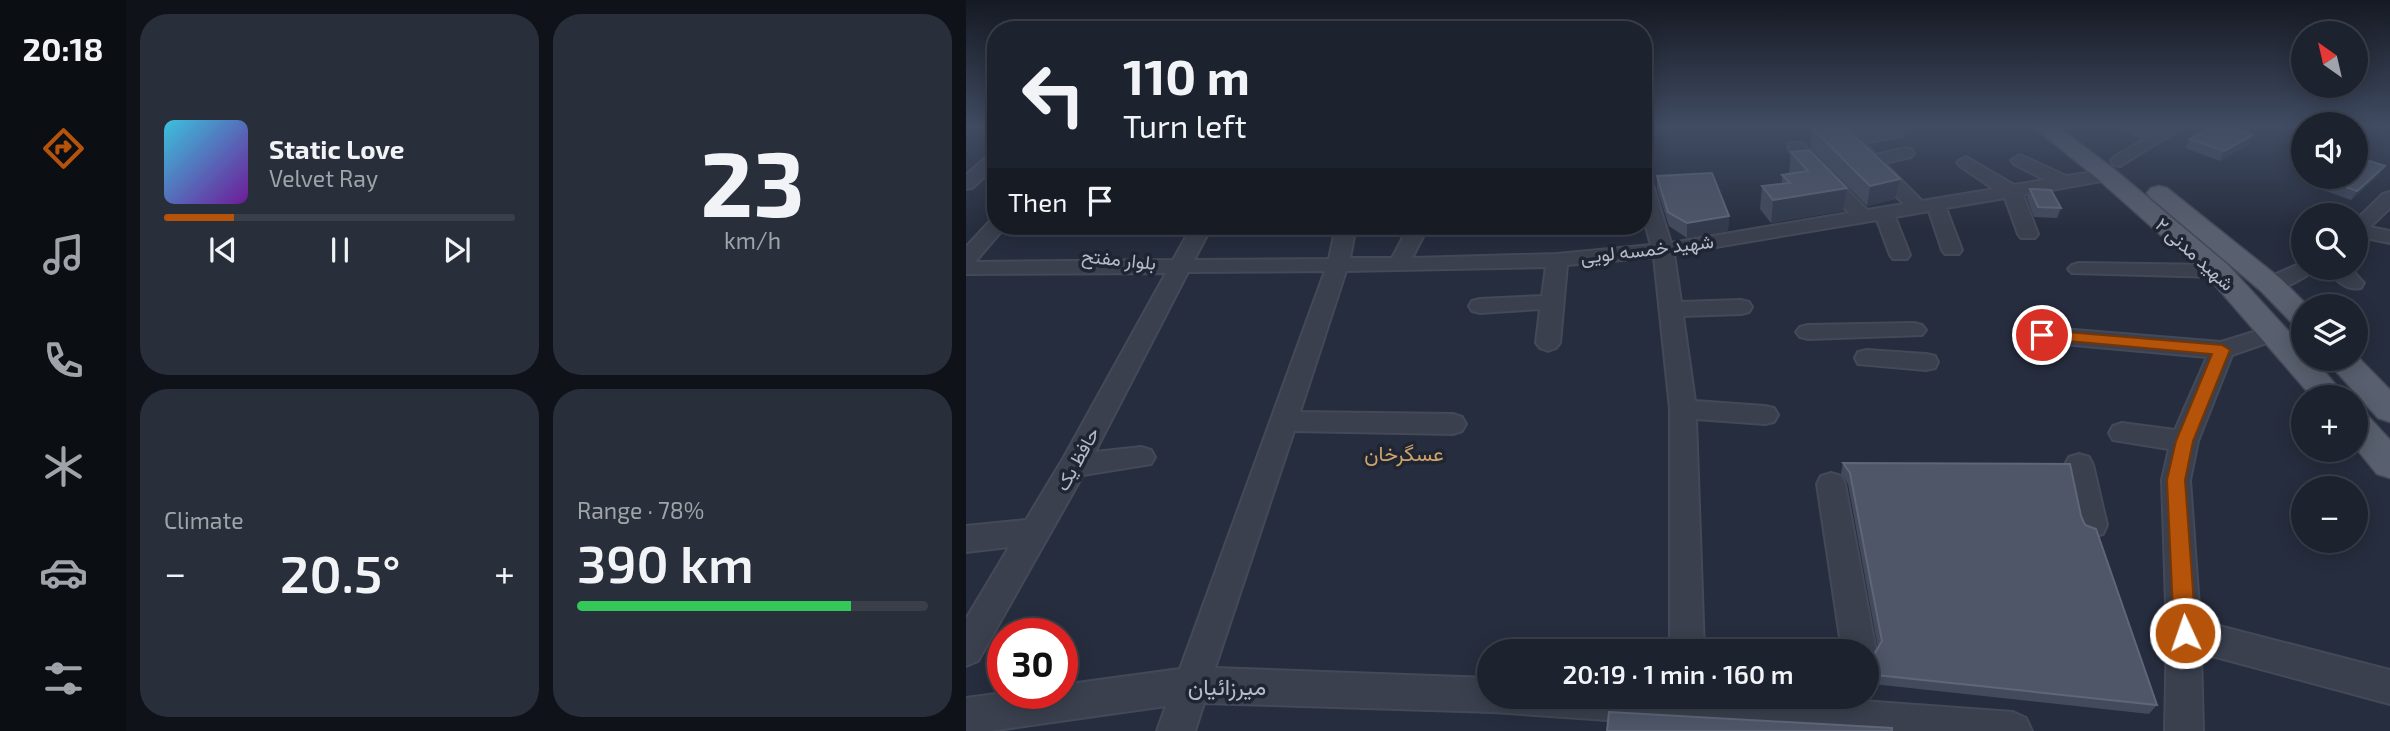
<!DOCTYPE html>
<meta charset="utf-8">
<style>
:root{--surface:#1c222e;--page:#292f3a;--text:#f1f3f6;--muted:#a0a4aa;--line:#3a3f4a;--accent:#b45309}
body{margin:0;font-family:"Exo 2",Vazirmatn,sans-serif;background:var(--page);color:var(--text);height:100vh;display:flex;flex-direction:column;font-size:26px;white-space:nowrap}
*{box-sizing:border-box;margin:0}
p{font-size:23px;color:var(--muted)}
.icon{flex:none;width:38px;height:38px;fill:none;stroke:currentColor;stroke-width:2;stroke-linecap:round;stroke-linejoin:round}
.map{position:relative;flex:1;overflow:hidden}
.sheet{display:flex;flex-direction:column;gap:14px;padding:14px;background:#0f1319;width:840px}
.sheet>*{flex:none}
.top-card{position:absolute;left:21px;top:21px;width:665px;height:214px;border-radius:28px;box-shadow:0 4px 18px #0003,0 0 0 2px var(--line);background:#1c222e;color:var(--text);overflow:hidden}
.needle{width:46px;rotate:326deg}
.fabs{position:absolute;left:1325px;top:21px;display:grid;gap:14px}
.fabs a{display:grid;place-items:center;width:77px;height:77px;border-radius:50%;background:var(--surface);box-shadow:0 4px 18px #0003,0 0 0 2px var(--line);font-size:35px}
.speed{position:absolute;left:21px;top:618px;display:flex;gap:14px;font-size:35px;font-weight:700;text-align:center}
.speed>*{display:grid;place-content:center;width:91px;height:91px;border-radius:50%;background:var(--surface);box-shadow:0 4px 18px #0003,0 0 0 2px var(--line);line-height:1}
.speed .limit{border:10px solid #d22;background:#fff;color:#111}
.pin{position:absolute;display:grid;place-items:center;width:60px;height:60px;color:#fff;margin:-30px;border:4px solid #fff;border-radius:50%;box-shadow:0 2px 7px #0007}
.me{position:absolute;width:77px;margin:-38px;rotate:357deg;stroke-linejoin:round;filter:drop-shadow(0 0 5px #0008)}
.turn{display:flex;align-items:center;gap:24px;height:147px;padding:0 21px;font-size:32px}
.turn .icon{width:91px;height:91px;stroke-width:2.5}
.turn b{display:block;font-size:49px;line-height:60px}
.then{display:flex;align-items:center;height:66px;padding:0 21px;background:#0003;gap:14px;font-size:26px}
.big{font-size:52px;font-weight:600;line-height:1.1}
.sheet .card{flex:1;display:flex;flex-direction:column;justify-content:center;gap:10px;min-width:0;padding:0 24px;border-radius:28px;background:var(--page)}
.sheet .dial{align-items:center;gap:0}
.dial b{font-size:91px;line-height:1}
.song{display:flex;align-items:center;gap:21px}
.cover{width:84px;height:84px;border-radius:10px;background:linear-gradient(135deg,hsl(190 70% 55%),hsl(280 70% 35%))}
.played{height:7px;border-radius:4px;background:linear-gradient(90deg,var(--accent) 20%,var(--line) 20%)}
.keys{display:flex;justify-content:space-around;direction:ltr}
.heat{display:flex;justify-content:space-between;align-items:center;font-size:38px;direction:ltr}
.charge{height:10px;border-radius:5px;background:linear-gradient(90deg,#34c759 78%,var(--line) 0)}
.sheet .tiles{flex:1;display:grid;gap:14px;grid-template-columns:repeat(2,1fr)}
.trip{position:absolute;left:511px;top:639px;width:402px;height:70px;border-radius:35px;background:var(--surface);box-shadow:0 4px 18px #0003,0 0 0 2px var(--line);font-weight:600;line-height:70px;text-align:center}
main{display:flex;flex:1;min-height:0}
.tabs{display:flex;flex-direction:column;width:126px;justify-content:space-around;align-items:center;background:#0b0e12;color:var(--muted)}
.tabs .icon{width:49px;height:49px}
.tabs .current{color:var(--accent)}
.tabs b{font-size:32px;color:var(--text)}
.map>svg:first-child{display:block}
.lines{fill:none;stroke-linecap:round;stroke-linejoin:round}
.minor-casing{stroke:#444957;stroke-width:4}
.major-casing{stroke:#444957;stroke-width:3}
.minor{fill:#3a404e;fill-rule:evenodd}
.major{fill:#585f6e;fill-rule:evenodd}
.wall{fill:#424a5c}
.shaded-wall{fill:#31394b}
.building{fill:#4e5668;stroke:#5f6677;stroke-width:2}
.route{fill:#b45309;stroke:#753606;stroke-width:2}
.labels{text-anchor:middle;stroke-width:7;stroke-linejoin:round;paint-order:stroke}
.street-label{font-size:19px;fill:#b7bbc9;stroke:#1f2533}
.neighbourhood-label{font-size:21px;fill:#cfa46b;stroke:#1f2533}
.near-street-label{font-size:23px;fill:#b7bbc9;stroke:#1f2533}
</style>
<main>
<nav class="tabs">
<b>20:18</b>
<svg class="icon current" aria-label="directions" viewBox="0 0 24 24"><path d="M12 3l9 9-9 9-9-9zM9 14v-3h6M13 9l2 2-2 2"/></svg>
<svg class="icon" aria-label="music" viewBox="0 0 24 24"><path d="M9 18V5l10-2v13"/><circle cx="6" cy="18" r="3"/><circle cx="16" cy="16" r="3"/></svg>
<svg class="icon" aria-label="phone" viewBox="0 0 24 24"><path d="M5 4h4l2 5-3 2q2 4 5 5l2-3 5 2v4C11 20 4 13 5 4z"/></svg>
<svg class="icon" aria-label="climate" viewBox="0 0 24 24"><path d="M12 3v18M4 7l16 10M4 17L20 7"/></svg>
<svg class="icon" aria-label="car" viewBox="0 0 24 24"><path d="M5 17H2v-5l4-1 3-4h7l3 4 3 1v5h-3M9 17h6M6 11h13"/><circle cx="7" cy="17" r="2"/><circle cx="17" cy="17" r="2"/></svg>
<svg class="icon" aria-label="filters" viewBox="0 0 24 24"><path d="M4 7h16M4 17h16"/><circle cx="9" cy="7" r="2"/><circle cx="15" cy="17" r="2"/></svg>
</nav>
<section class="sheet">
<div class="tiles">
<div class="card">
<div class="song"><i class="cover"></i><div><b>Static Love</b><p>Velvet Ray</p></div></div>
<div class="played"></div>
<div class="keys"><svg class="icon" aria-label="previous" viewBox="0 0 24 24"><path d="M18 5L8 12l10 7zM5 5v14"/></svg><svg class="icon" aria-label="pause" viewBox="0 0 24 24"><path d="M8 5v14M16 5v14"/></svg><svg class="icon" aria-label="next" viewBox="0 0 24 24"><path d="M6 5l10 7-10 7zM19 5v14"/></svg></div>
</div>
<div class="card dial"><b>23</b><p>km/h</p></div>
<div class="card"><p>Climate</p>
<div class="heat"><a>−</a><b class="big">20.5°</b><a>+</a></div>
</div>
<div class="card"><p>Range · 78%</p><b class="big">390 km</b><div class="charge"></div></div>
</div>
</section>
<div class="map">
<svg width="1424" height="731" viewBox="0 0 1424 731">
<rect width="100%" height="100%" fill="#262d3e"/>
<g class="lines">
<g class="minor-casing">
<g id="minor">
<polygon points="865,127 882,127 889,134 919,130 917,127 934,127 938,133 936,136 898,143 910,155 939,148 945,149 948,153 945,157 918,163 956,201 1028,189 994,166 991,162 1000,157 1048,185 1079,180 1048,164 1045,160 1054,155 1100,176 1141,170 1150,175 1141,180 1057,195 1072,234 1069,238 1055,238 1052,234 1039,198 980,208 996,250 993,254 979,254 976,250 963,211 929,217 944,255 941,259 927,259 924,255 911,220 708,254 715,302 775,300 783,302 786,307 783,312 775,314 717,316 729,401 799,406 808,408 812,415 808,422 799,424 730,419 738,651 704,651 704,409 688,257 601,265 594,343 590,348 582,351 574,348 570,343 574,309 514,313 506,311 503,306 506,301 514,299 576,296 580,267 380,271 334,412 487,414 496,417 500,424 496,431 487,434 328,431 249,668 523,678 523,696 828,696 1047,712 1060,718 1066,731 800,731 527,712 238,703 229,731 191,731 200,706 24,731 0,731 0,698 37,693 96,693 96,685 214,669 359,271 222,272 129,452 175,447 185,450 189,457 185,464 117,475 12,661 0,666 0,619 43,547 0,552 0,526 60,520 98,457 200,273 0,274 0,247 23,222 30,220 30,226 40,226 9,262 207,260 226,226 246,226 228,260 363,259 370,226 390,226 384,258 426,258 443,226 459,226 461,229 446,258 591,254 685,245 677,216 677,177 686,182 705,243 883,213 824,151 822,147 824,143 836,143 901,210 938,204 877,144"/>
<polygon points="1157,127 1179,127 1190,132 1197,127 1217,127 1154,166 1148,165 1145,161 1148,157 1179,139"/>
<polygon points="30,153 30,167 6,188 0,189 0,175 24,154"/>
<polygon points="1424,192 1424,208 1404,227 1424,231 1424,243 1390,236 1390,220 1417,194"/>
<path d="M 1337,262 L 1337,268 L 1351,268 L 1347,272 C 1332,280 1314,294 1297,290 L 1294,285 L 1297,280 Z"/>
<polygon points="1113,263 1252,265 1259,267 1263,271 1259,275 1252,277 1106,273 1102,269 1106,265"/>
<path d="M 1361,268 L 1384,268 L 1398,283 L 1395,288 C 1379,291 1370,280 1361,268 Z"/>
<polygon points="1070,312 1078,314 1084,328 1255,342 1307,326 1315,328 1319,333 1315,338 1266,355 1232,441 1224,480 1234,621 1424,670 1424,704 1235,653 1237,731 1199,731 1201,633 1196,480 1203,449 1147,440 1143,433 1147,426 1156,423 1209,430 1241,357 1075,342 1067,340 1059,319 1062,314"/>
<polygon points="948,323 956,325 960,330 956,335 842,339 834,337 830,332 834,327 842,325"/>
<polygon points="901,350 960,354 969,356 972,362 969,368 960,370 892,364 889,358 892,352"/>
<polygon points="1113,454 1123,457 1127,465 1141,525 1137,534 1126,537 1115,534 1111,525 1099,465 1103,457"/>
<polygon points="865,473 875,476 879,484 910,651 905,662 901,664 901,651 876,651 851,484 855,476"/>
</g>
</g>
<g class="major-casing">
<g id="major">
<polygon points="1068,127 1092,127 1149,170 1262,265 1337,347 1337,359 1348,359 1380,397 1346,397 1242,277 1133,180"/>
<polygon points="1193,186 1201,188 1315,279 1342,306 1337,306 1337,327 1327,324 1295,291 1185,198 1181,193 1185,188"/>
<polygon points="1390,355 1424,390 1424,422 1412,418 1359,359 1390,359"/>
<polygon points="1390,413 1402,416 1424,440 1424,478 1411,474 1390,448"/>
</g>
</g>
<use href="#minor" class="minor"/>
<use href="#major" class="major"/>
</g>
<g class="wall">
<polygon points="847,129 934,179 929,199 901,206 844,148"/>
<polygon points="1224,139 1283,144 1254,161 1219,148"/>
<polygon points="825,152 881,188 877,211 805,223 794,209 796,186 816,184 816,175 823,174"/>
<polygon points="1413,175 1385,200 1357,190 1363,181"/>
<polygon points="691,176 763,216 762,231 721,238 703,226 691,189"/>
<polygon points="1064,189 1095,208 1091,218 1068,217 1061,198"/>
<polygon points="877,463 1115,516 1191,705 1183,714 907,684 904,665 907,656 912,648 882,484 875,473"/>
</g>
<g class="shaded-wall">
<polygon points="1287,135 1283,144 1254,161 1258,151"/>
<polygon points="1419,166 1413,175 1385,200 1391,191"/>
<polygon points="934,179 929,199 901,206 904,186"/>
<polygon points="881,188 877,211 805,223 807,200"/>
<polygon points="763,216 762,231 721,238 721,223"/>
</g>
<g class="building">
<polygon points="858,127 879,127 934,179 904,186 847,129"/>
<polygon points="1245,127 1265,127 1287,135 1258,151 1224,139"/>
<polygon points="843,150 881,188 807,200 796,186 824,183 816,175 842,171 825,152"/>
<polygon points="1391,157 1419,166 1391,191 1363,181 1368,177 1390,177 1390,158"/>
<polygon points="746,173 763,216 721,223 702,212 691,176"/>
<polygon points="1064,189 1085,190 1095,208 1072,207"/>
<polygon points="877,463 1104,464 1115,516 1119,525 1130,529 1191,705 910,675 907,656 916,641 884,473"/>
<polygon points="643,712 926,728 926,731 641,731"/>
</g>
<linearGradient id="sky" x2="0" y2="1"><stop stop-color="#151922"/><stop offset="0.55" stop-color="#414c63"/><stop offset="1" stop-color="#414c63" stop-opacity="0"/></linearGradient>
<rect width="1424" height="230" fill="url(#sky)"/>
<polygon class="route" points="1076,330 1256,345 1264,350 1227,441 1219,480 1230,633 1226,641 1219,644 1211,641 1208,633 1201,480 1210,441 1246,354 1070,338 1068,335 1070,331"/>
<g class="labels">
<g class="street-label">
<text transform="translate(681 249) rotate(-7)" y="7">شهید خمسه لویی</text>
<text transform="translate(1229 254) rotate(42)" y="7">شهید مدنی ۲</text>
<text transform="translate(153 259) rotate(6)" y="7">بلوار مفتح</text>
<text transform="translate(111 459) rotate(-61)" y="7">حافظ یک</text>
</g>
<g class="neighbourhood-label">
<text x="438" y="461">عسگرخان</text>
</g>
<g class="near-street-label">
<text x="261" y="695">میرزائیان</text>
</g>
</g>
</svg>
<div class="fabs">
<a><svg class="needle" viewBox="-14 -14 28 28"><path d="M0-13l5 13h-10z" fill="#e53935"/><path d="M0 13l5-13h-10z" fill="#a0a4aa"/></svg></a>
<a><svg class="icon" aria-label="sound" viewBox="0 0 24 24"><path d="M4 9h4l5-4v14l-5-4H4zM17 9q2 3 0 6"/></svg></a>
<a><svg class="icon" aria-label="search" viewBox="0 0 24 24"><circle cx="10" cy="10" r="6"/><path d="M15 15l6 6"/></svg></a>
<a><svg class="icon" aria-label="layers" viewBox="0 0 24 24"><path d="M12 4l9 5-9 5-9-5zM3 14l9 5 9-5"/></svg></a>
<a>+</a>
<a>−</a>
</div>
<div class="speed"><div class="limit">30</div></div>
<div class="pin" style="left:1076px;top:335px;background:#d93025"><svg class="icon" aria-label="arrive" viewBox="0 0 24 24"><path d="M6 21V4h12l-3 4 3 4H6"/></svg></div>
<svg class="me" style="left:1219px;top:633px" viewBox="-20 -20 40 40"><circle r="17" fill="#b45309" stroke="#fff" stroke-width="3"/><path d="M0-11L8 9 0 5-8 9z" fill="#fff"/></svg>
<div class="trip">20:19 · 1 min · 160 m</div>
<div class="top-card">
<div class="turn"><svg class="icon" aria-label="left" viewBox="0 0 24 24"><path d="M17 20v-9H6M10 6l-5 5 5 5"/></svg><div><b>110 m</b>Turn left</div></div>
<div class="then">Then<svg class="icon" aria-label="arrive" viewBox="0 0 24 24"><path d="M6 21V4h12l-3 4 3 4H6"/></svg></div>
</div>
</div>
</main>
